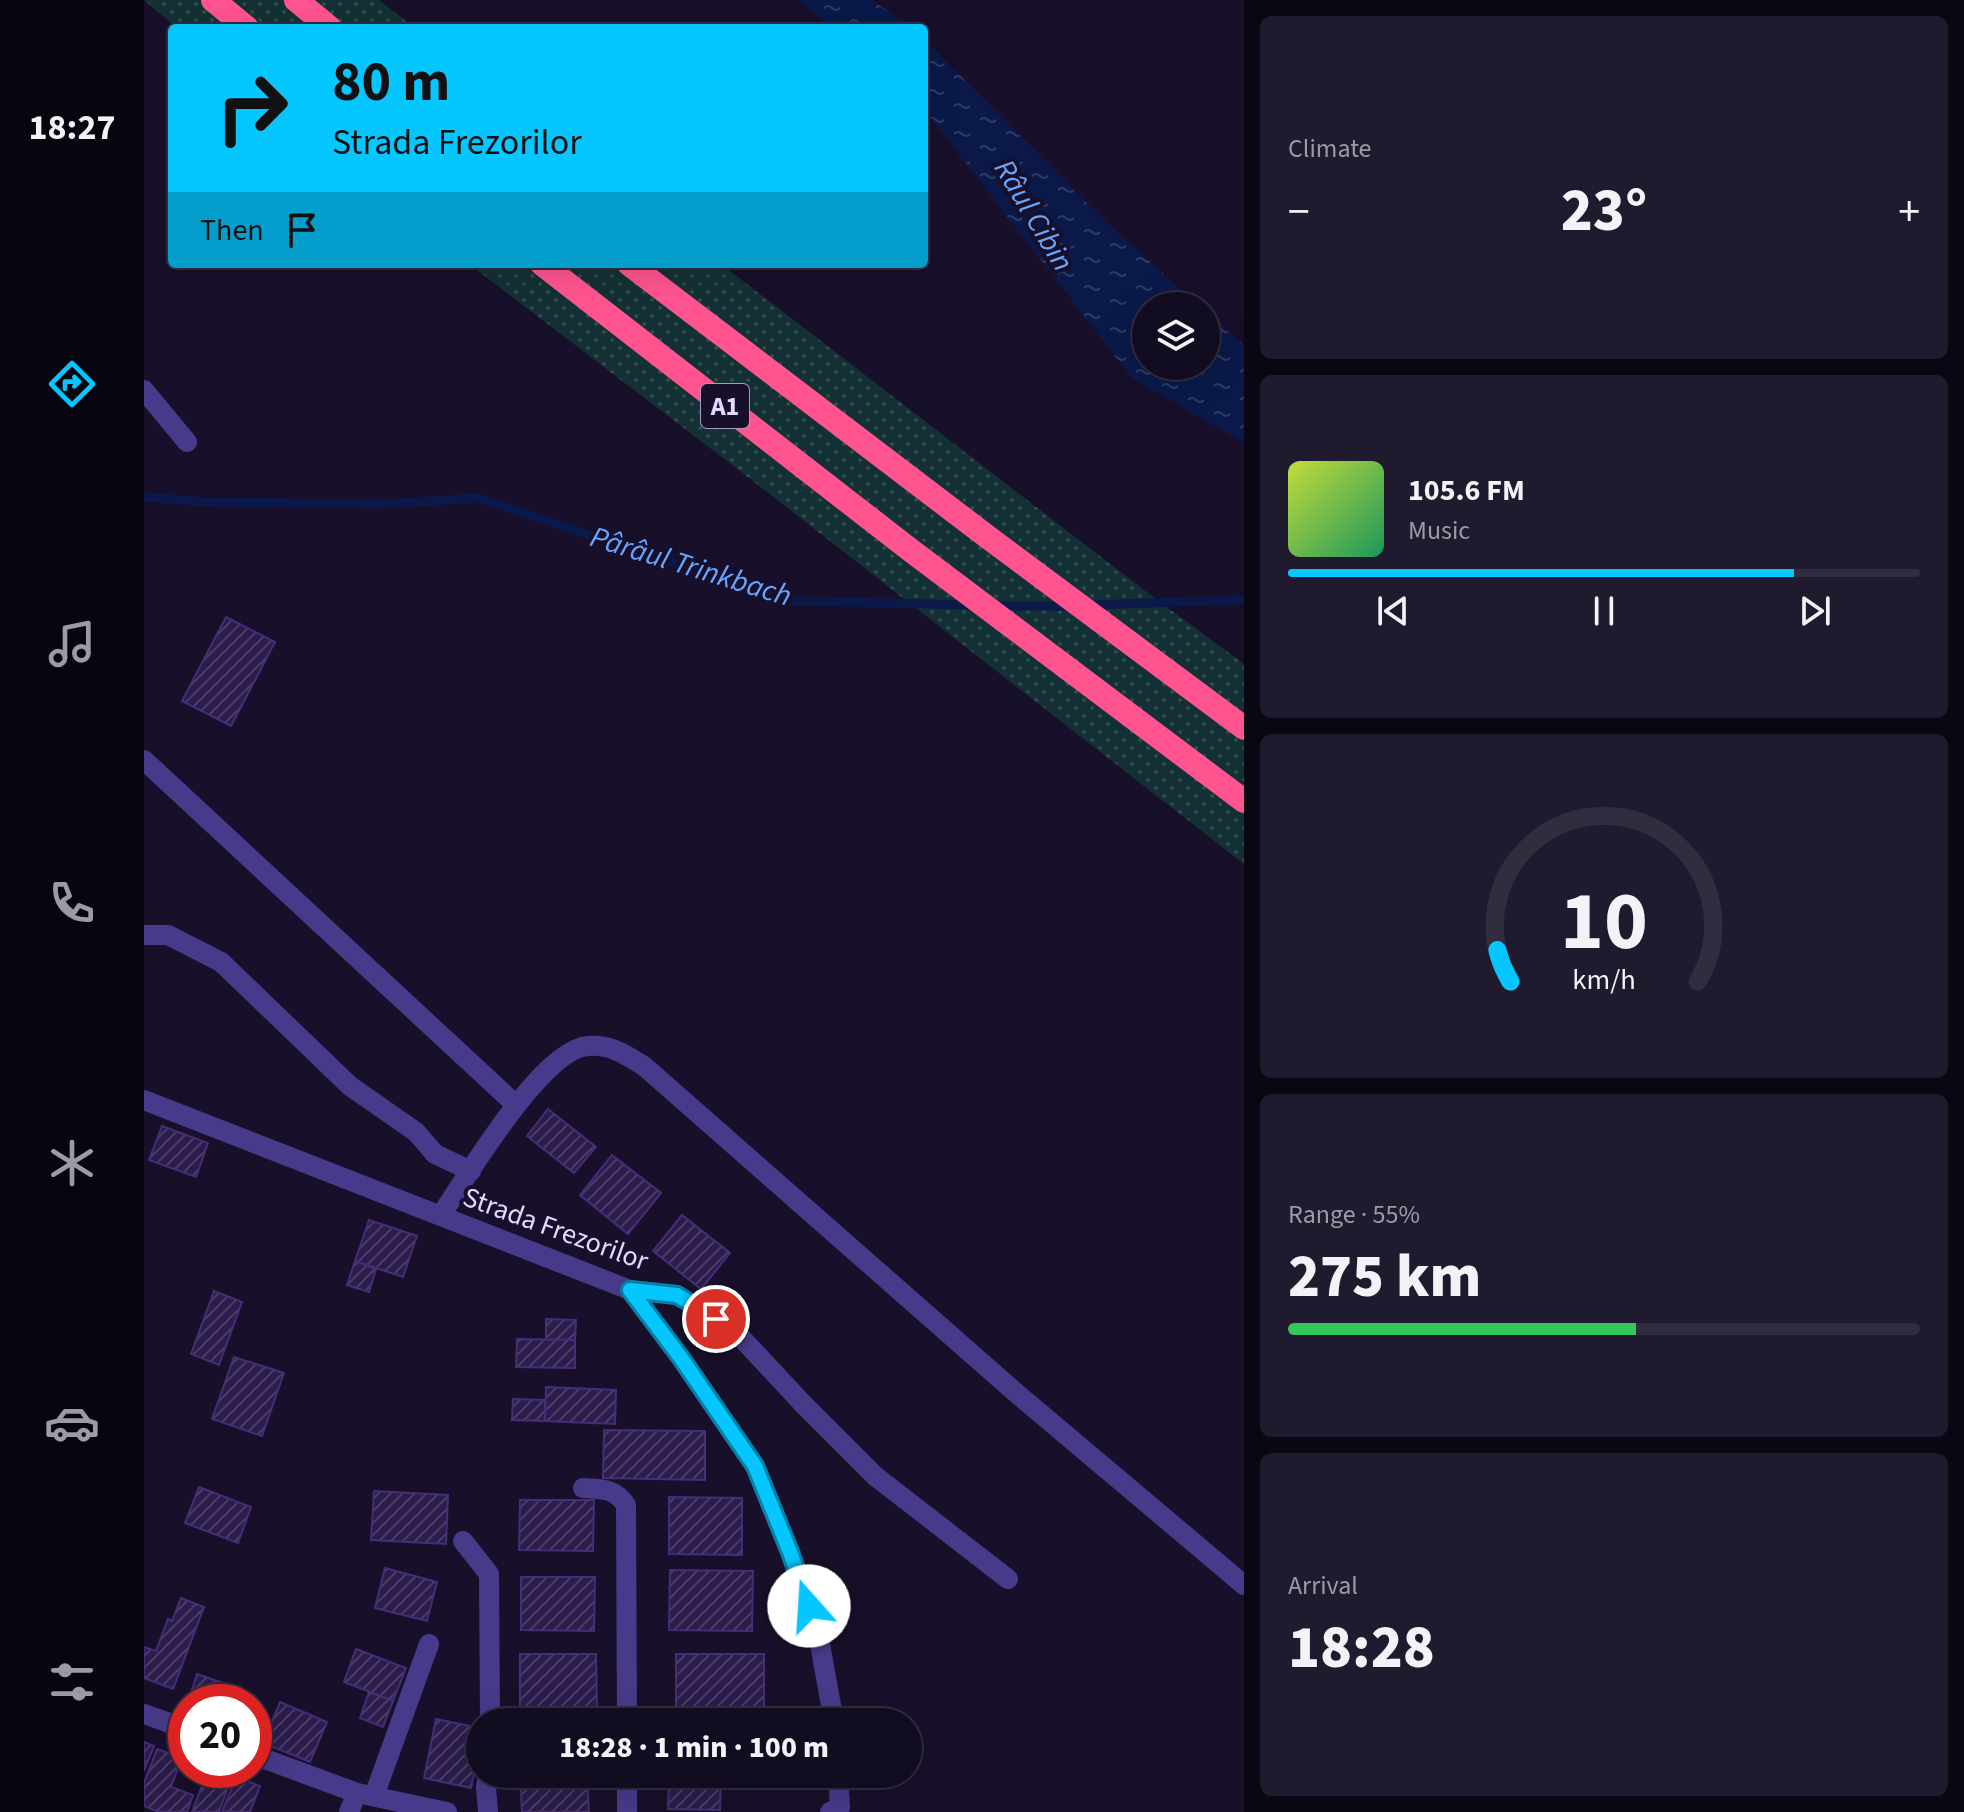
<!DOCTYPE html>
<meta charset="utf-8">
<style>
:root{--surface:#120c20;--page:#1f1a2d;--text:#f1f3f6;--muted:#9c9ba5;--line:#312c3e;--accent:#05c6ff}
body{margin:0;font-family:"Source Sans 3",sans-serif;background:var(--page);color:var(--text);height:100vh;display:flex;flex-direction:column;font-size:30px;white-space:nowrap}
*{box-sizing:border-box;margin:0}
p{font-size:26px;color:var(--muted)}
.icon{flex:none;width:44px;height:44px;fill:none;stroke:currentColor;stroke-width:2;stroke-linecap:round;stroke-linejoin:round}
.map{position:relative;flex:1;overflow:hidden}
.drawer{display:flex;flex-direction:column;gap:16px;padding:16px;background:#0a0712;width:720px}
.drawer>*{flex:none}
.top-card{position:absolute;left:24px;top:24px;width:760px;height:244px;border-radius:8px;box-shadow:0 8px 32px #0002,0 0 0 2px var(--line);background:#05c6ff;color:#111;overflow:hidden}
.fabs{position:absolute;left:988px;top:292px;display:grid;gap:16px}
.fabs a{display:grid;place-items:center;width:88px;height:88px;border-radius:50%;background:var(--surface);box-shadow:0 8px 32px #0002,0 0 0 2px var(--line);font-size:40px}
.speed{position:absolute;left:24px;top:1684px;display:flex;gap:16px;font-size:40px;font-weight:700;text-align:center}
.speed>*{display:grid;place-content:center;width:104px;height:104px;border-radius:50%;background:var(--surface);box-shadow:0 8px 32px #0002,0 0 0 2px var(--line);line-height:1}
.speed .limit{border:12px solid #d22;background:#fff;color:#111}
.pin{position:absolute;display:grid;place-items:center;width:68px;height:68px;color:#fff;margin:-34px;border:4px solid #fff;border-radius:50%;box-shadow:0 2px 8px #0007}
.me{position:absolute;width:88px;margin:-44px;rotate:341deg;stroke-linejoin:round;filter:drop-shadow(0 0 6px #0008)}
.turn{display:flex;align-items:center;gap:28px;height:168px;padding:0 32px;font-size:36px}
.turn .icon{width:104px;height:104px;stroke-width:2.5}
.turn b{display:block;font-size:56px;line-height:68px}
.then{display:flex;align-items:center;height:76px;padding:0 32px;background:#0003;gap:16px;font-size:30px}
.big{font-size:60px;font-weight:800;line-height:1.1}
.drawer .card{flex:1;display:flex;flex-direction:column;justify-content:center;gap:12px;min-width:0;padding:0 28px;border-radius:12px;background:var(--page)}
.drawer .dial{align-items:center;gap:0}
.dial svg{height:208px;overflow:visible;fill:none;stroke:var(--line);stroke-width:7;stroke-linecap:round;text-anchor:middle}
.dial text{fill:var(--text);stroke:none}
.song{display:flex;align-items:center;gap:24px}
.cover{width:96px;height:96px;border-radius:12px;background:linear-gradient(135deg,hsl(70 70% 55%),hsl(150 70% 35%))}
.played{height:8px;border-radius:4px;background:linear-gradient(90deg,var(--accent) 80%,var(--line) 80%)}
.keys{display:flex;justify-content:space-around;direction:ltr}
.heat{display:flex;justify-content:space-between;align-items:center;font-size:44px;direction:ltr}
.charge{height:12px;border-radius:6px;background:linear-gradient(90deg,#34c759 55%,var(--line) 0)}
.trip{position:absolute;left:322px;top:1708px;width:456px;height:80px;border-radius:40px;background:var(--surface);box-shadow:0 8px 32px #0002,0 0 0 2px var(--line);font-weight:800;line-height:80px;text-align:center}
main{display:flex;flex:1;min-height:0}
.dock{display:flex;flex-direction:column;width:144px;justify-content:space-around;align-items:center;background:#07050d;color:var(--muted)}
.dock .icon{width:56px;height:56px}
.dock .current{color:var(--accent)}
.dock b{font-size:36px;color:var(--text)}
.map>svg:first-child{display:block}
.grass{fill:url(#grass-dots)}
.water{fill:url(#water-ripples)}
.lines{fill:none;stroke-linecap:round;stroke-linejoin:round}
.stream{stroke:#0a1949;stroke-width:9}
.building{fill:url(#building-hatch);stroke:#462d78;stroke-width:2}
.minor{stroke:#483a8a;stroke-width:20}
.highway{stroke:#ff5490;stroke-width:24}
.route-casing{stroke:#0381a6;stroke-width:20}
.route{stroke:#05c6ff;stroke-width:14}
.labels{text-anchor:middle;stroke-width:8;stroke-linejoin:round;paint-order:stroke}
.shield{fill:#18102a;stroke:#a59dbf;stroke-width:2}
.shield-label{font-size:26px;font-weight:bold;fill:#e2d9ff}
.street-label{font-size:28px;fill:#e2d9ff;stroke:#18102a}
.water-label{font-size:30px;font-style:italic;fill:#67a5ff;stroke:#18102a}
</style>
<main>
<nav class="dock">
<b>18:27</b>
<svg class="icon current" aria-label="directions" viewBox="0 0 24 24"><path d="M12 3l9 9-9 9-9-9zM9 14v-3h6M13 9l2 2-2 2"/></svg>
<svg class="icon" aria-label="music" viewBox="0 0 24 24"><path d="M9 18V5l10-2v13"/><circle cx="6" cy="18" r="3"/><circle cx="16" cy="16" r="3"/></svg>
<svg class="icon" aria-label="phone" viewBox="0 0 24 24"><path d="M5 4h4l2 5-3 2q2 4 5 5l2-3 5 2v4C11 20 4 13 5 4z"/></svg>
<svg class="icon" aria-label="climate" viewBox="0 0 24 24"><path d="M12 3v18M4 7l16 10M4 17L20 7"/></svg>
<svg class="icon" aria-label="car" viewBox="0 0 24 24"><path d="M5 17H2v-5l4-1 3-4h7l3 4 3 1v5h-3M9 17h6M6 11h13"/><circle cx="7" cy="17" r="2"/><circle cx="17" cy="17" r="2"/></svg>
<svg class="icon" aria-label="filters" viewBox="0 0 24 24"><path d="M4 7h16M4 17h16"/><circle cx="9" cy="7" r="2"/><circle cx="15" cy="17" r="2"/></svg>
</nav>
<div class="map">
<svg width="1100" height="1812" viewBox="0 0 1100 1812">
<defs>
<pattern id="grass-dots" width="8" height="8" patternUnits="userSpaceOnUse" patternTransform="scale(2)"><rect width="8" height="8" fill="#133134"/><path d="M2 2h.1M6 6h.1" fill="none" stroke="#354e52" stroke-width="1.8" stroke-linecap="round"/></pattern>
<pattern id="water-ripples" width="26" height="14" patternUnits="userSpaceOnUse" patternTransform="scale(2)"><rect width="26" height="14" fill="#0a1949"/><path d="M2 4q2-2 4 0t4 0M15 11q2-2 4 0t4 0" fill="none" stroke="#2d3a64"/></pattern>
<pattern id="building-hatch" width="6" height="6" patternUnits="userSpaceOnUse" patternTransform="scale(2)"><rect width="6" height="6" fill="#2b1c4b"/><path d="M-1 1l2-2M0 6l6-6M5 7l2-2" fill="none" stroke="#493c66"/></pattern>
</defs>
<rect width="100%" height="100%" fill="#18102a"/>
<g class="grass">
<polygon points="0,0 235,0 271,28 33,28"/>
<polygon points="325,264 577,264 1005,594 1100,664 1100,864 600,474"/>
</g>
<g class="water">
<polygon points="655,0 728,0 768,28 687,28"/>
<polygon points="780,39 960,220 1055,306 1002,306 1002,366 1062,366 1062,312 1100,346 1100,443 988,378 780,109"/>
</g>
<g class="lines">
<g class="stream">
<polyline points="0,497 61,502 238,504 334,498 645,601 832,605"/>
<polyline points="946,605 1100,600"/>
<polyline points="850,606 928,606"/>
</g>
</g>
<g class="building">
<polygon points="82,617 131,642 87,726 38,701"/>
<polygon points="404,1109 452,1147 430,1173 383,1136"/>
<polygon points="18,1126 64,1143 52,1177 5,1160"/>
<polygon points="468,1155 517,1193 484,1234 436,1195"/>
<polygon points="538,1215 586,1253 557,1289 509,1251"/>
<polygon points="225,1220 273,1236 259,1277 211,1261"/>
<polygon points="211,1261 232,1269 225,1292 203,1285"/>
<polygon points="70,1291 98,1302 75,1365 47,1354"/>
<polygon points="402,1319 432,1320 431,1340 402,1340"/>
<polygon points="373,1339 431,1340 431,1368 372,1367"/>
<polygon points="90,1357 140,1373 118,1436 68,1419"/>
<polygon points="402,1387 472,1390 471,1424 401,1421"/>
<polygon points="369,1399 401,1400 401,1421 368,1420"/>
<polygon points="460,1430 561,1431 561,1480 459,1478"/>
<polygon points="55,1487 107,1507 94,1543 41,1523"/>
<polygon points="230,1491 304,1495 302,1544 227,1540"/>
<polygon points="525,1497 598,1498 598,1555 525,1554"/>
<polygon points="376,1500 450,1500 449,1551 375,1550"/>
<polygon points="241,1568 293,1582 283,1621 231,1608"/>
<polygon points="526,1570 609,1571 608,1631 525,1630"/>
<polygon points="377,1577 451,1577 450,1631 377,1630"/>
<polygon points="37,1598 60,1607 29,1689 0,1678 0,1647 12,1651 24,1619 28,1621"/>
<polygon points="212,1649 262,1668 249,1701 200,1682"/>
<polygon points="376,1654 452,1654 453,1712 376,1712"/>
<rect x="532" y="1654" width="88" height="57"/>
<polygon points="53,1674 97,1689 92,1702 44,1702"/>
<polygon points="225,1692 249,1701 239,1727 216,1718"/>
<polygon points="136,1702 183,1722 166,1762 119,1743"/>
<polygon points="292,1719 336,1728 336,1745 327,1788 280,1778"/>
<polygon points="0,1742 10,1746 0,1771"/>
<polygon points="13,1749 38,1758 27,1787 49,1795 43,1812 15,1812 0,1806 0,1783"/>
<polygon points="64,1770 73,1770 88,1776 75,1812 48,1812"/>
<polygon points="376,1774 443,1774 445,1812 378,1812"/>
<polygon points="525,1774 577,1774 576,1810 524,1809"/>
<polygon points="92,1777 116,1786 106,1812 78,1812"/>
</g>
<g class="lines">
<g class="minor">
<polyline points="0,390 43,442"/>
<polyline points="0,760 372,1105"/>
<polyline points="0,935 24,935 77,962 206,1086 272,1132 291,1154 327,1171"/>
<polyline points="0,1100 486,1290 533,1295 591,1331 660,1405 731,1476 864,1579"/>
<path d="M 297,1215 C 323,1177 398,1049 444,1046 C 467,1044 482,1055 500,1066 L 871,1392 L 1100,1585"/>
<polyline points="486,1290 537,1358 611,1466 646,1552 674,1633 690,1722"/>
<path d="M 439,1488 C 457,1489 471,1488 482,1505 L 483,1722"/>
<polyline points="319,1541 345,1574 346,1722"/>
<polyline points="0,1714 42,1729"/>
<polyline points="110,1755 213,1793 303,1812"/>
<polyline points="344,1774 342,1787 344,1812"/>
<polyline points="483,1774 483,1812"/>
<polyline points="230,1796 285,1644"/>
<polyline points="205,1812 213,1793"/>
<polyline points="686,1812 696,1807 694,1774"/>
</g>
<g class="highway">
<polyline points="69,0 103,28"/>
<polyline points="152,0 186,28"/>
<polyline points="398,264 765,549 1100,801"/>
<polyline points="485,264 841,535 1100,728"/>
</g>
</g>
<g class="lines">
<g class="route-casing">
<polyline id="route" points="572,1319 533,1295 486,1290 537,1358 611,1466 646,1552 665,1606"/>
</g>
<use href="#route" class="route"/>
</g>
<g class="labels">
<rect class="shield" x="557" y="384" width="48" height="44" rx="6"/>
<g class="shield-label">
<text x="581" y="415">A1</text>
</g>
<g class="street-label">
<text transform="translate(412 1228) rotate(20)" y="10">Strada Frezorilor</text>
</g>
<g class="water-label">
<text transform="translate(890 215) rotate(59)" y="10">Râul Cibin</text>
<text transform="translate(547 566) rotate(17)" y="10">Pârâul Trinkbach</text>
</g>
</g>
</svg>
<div class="fabs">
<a><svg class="icon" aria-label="layers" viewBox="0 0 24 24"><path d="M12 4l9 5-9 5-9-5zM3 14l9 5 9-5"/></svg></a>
</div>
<div class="speed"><div class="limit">20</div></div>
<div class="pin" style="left:572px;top:1319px;background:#d93025"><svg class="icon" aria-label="arrive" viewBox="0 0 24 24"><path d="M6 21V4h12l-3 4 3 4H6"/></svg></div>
<svg class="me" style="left:665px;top:1606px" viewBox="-20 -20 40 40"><circle r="19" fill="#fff"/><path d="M0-13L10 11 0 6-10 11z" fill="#05c6ff"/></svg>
<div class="trip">18:28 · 1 min · 100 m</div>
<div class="top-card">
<div class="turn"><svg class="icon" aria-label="right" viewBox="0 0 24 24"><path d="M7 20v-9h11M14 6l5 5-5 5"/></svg><div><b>80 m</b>Strada Frezorilor</div></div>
<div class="then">Then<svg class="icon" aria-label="arrive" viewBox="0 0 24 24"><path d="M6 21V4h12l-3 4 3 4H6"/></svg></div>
</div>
</div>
<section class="drawer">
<div class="card"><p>Climate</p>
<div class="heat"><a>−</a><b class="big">23°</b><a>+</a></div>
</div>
<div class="card">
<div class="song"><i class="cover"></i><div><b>105.6 FM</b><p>Music</p></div></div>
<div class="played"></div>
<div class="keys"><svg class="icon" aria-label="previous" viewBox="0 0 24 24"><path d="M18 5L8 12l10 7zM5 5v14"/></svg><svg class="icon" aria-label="pause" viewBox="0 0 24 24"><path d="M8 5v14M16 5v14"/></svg><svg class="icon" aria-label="next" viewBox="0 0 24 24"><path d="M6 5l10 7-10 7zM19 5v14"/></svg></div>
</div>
<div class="card dial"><svg viewBox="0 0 100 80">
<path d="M14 69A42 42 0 1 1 86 69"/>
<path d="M14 69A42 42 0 0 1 9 57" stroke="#05c6ff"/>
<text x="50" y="56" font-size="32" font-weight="700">10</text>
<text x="50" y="72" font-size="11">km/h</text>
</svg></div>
<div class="card"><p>Range · 55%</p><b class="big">275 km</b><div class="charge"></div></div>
<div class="card"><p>Arrival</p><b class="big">18:28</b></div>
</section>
</main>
